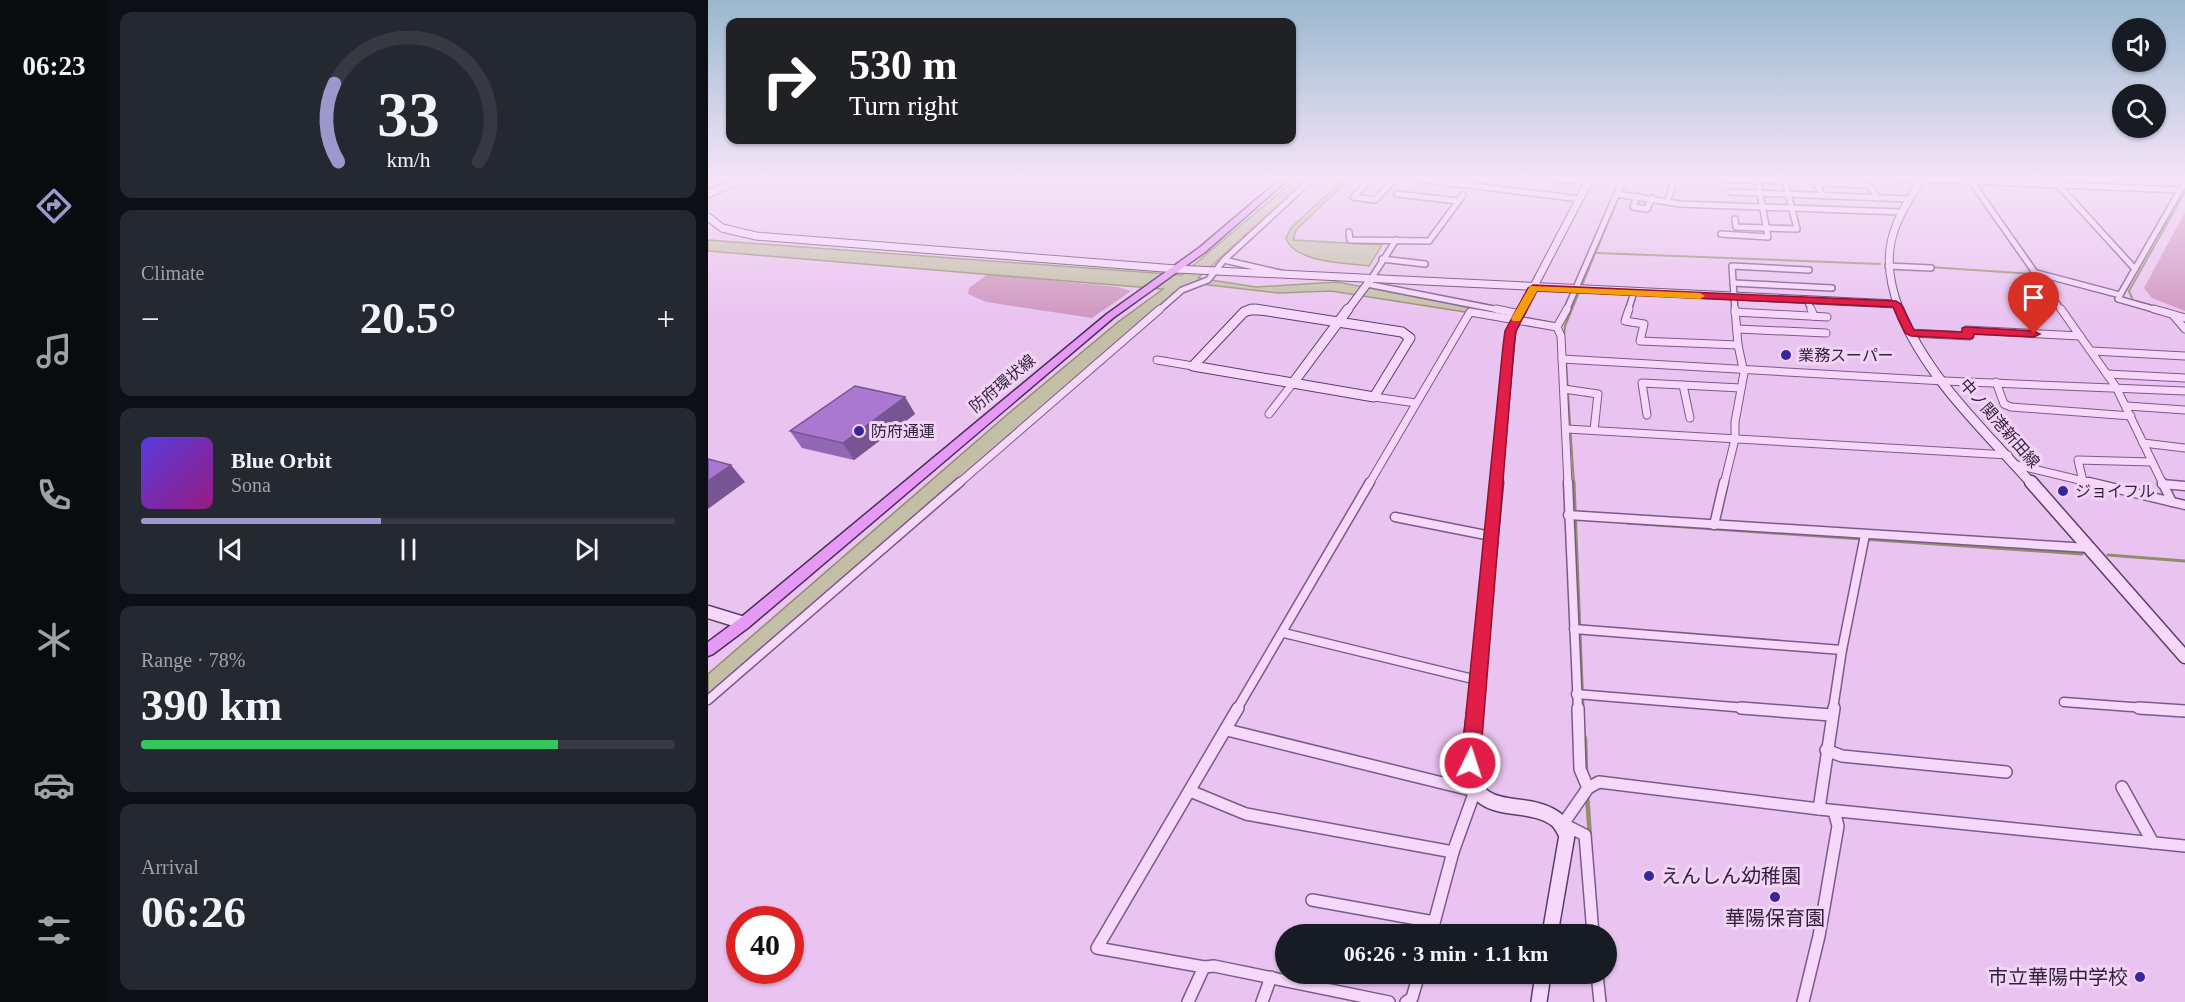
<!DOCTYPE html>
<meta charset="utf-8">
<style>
:root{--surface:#171b24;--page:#242831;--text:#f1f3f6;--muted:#9ea1a6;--line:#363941;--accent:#9e97ce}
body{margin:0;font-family:"Times New Roman","Noto Sans JP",serif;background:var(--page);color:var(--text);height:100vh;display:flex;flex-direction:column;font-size:22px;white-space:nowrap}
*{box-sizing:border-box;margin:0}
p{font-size:20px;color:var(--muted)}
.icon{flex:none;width:33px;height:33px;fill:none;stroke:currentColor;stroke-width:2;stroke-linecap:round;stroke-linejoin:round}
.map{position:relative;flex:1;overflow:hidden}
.drawer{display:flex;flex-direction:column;gap:12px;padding:12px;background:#0d0f14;width:600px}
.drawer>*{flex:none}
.guide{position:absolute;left:18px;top:18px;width:570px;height:126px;border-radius:12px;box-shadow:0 2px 4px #0004;background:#202124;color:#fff;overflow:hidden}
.tools{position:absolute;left:1404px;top:18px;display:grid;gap:12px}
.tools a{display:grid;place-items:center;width:54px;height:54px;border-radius:50%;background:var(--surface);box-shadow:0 2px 4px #0004;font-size:30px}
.speed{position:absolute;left:18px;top:906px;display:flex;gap:12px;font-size:30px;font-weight:700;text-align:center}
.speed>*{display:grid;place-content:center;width:78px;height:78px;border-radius:50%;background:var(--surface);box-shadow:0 2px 4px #0004;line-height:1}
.speed .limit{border:9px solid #d22;background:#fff;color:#111}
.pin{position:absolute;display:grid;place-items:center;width:51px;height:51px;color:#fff;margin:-62px -26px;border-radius:50% 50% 50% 0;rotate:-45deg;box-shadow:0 0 6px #0007}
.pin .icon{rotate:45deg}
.me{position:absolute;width:66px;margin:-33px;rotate:4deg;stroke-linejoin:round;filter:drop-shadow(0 0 4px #0008)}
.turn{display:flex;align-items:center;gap:21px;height:126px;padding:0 24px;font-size:27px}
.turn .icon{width:78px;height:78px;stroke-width:2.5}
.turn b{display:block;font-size:42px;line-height:51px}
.big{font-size:45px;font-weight:800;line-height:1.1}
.drawer .card{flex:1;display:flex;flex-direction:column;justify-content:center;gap:9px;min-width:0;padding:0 21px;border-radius:12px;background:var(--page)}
.drawer .dial{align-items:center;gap:0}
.dial svg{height:156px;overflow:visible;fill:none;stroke:var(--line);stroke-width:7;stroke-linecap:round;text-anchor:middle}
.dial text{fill:var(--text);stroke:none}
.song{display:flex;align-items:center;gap:18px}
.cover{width:72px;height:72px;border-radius:9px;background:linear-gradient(135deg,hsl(250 70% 55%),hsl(310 70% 35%))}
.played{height:6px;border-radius:3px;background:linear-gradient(90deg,var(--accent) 45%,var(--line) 45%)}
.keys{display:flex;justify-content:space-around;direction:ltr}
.heat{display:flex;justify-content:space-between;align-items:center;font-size:33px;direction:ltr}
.charge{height:9px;border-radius:4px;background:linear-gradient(90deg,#34c759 78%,var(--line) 0)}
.trip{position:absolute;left:567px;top:924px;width:342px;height:60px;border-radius:30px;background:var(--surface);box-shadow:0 2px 4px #0004;font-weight:800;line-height:60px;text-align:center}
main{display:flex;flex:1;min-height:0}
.dock{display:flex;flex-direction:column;width:108px;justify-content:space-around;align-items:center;background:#090b0e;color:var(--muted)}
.dock .icon{width:42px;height:42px}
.dock .current{color:var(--accent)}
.dock b{font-size:27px;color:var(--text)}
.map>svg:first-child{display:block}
.green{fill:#cf97c0}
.water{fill:#c3bfa6;stroke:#928e6c;stroke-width:1.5}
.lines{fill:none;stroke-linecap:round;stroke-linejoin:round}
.stream-far2{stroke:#928e6c;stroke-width:2}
.stream-far1{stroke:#928e6c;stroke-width:3}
.stream{stroke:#928e6c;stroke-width:4.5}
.street-far3-casing{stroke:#7c598c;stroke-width:8}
.street-far2-casing{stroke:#7c598c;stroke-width:9}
.street-far1-casing{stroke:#7c598c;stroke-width:11}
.street-casing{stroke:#7c598c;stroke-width:14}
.secondary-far3-casing{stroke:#5d3c6d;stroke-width:9}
.secondary-far2-casing{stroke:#5d3c6d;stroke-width:11}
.secondary-far1-casing{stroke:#5d3c6d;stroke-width:15}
.secondary-casing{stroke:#5d3c6d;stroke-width:18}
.primary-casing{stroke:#492e59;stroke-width:3}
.street-far3{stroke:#f5d8fa;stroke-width:5}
.street-far2{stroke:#f5d8fa;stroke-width:7}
.street-far1{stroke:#f5d8fa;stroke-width:8}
.street{stroke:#f5d8fa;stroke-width:11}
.secondary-far3{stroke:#f5d8fa;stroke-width:7}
.secondary-far2{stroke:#f5d8fa;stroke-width:9}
.secondary-far1{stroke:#f5d8fa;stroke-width:12}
.secondary{stroke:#f5d8fa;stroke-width:15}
.primary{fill:#e69af5;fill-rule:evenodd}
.wall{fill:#9267b3}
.shaded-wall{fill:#775492}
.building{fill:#aa78d0;stroke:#775492;stroke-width:1.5}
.route{fill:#e11d48;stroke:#92132f;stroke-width:1.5}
.slow{fill:#f59e0b}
.poi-dot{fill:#38279d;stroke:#f2d4f7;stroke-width:2}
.labels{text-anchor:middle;stroke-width:6;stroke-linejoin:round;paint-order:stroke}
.poi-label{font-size:16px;fill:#301e3b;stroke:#f2d4f7;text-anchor:start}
.street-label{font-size:16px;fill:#301e3b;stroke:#f2d4f7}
.near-poi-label{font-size:20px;fill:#301e3b;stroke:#f2d4f7;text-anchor:start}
</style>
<main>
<nav class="dock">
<b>06:23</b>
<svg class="icon current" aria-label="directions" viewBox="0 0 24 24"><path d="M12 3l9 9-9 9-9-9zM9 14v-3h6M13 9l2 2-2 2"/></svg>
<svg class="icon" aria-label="music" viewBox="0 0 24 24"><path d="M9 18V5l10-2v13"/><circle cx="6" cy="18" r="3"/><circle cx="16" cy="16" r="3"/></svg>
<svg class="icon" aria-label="phone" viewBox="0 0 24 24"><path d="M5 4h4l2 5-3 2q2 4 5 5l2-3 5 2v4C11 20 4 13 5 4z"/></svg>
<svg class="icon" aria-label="climate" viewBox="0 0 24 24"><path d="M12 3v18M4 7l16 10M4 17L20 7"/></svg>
<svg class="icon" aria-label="car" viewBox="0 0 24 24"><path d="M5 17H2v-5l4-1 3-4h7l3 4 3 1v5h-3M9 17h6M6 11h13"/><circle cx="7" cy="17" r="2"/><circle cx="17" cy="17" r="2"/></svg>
<svg class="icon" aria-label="filters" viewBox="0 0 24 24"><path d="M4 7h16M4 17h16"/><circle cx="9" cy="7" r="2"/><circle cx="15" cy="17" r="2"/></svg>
</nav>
<section class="drawer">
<div class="card dial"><svg viewBox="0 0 100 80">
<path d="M14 69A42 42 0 1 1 86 69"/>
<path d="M14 69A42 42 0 0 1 12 29" stroke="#9e97ce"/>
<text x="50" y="56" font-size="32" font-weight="700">33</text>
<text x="50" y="72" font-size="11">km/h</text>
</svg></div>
<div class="card"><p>Climate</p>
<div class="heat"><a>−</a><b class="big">20.5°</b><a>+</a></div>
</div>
<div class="card">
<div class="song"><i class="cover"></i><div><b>Blue Orbit</b><p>Sona</p></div></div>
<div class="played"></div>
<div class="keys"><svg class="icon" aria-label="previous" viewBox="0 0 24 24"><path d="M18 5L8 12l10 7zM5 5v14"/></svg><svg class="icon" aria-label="pause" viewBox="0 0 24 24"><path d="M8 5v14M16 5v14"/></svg><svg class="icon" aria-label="next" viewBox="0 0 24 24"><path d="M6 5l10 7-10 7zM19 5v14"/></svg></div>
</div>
<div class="card"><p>Range · 78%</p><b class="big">390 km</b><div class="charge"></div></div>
<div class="card"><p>Arrival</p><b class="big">06:26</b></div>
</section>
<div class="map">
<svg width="1477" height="1002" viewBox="0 0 1477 1002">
<rect width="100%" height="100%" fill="#eac4f0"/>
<g class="green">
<polygon points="1477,212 1477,311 1444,298 1436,288"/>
<polygon points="280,274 410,287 423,291 384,318 278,302 260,294 261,288"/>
</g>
<g class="water">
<polygon points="590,177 602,177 490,278 548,287 629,282 848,323 847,326 623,291 571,293 483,283 465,293 466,295 0,700 0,674 301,413 410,322 455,289 0,251 0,240 474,275"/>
<path d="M 638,177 L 643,177 L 588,230 L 585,240 L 674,245 L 661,266 C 639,263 586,263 578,238 L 583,228 Z"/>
</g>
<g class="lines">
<g class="stream-far2">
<polyline points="889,253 1172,264"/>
<polyline points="1221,267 1325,274"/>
<polyline points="1413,297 1446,306"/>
<polyline points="1424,298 1421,291 1477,192"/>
<polyline points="856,337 857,326 919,177"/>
<polyline points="858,361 866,484"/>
</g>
<g class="stream-far1">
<polyline points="866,482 875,708"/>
<polyline points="919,523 1374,554"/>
<polyline points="1400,555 1477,561"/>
</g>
<g class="stream">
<polyline points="877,738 878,771"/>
<polyline points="879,795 882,837"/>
</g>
<g class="street-far3-casing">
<g id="street-far3">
<polyline points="665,177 645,197 667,200 689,177"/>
<polyline points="694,177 872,199"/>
<polyline points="833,177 880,182"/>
<polyline points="1260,177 1354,311"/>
<polyline points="1343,177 1427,269"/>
<polyline points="1010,179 1077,181 1089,229 1028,227 1027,219"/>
<polyline points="1215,179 1472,190"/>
<polyline points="1023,192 1201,199"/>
<polyline points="689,194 750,201"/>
<polyline points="909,194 972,204 1192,212"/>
<polyline points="929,196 925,207 939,209 944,198"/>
<polyline points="1115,196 1108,183 1161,185 1170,198"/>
<polyline points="960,200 967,177"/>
<polyline points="641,232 642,240 721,241 755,195"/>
<polyline points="1013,234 1060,237 1049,177"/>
<polyline points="674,259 717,264"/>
<polyline points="516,260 581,275"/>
<polyline points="1180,266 1223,268"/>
<polyline points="1325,272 1412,295"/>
<polyline points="663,279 688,240"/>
<polyline points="1025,283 1124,288"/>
<polyline points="659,284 796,311"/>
<polyline points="1412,295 1477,182"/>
<polyline points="1412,295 1410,299 1452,311"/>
<polyline points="1099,300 1104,311"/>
<polyline points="450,311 474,290 500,280 516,260 606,177"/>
<polyline points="858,311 916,177"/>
<polyline points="920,311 926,292"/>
<polyline points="1027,311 1024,266 1101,270"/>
</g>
</g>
<g class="street-far2-casing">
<g id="street-far2">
<polyline points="788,309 812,314"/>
<polyline points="921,309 917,321 936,324 932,341 1030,345"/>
<polyline points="1103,309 1106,316"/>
<polyline points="1353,309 1408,387 1455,484"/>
<polyline points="1446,309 1477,318"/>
<polyline points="1027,312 1119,317"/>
<polyline points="1466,316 1477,329"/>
<polyline points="849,327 853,336 860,484"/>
<polyline points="849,327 859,309"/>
<polyline points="1029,329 1118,333"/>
<polyline points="1203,333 1262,336 1258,330 1372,336"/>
<polyline points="1384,351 1477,356"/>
<polyline points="854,359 1236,381 1477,391"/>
<polyline points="449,360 485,366"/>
<polyline points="1399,374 1477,378"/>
<polyline points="1288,382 1296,404 1303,407 1423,416"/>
<polyline points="975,385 982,418"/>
<polyline points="856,389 890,394 886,430"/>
<polyline points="666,397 708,403"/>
<polyline points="1419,406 1477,410"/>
<polyline points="561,414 585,383"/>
<polyline points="939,415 934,383 1033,388"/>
<polyline points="859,429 1300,455"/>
<polyline points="1435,443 1477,448"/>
<polyline points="1309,465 1388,484"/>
<polyline points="1375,481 1370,460 1444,462"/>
<polyline points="250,484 452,309"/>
<polyline points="661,484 762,312 849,327"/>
<polyline points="1016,484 1027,439 1027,422 1036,373 1030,345 1027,309"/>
</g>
</g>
<g class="street-far1-casing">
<g id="street-far1">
<polyline points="860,482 870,709"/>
<polyline points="1381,482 1477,505"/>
<polyline points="1454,482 1464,502"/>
<polyline points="1454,484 1477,486"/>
<polyline points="860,515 1381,548"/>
<polyline points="687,517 783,536"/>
<polyline points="1006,525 1016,482"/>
<polyline points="866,629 1134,650"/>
<polyline points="576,633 769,680"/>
<polyline points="868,694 1051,709"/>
<polyline points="0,700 252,482"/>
<polyline points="1356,702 1451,709"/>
<polyline points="529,709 662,482"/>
<polyline points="1125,709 1134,650 1157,535"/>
</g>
</g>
<g class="street-casing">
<g id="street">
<polyline points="530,708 389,948 496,967 506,966 681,1002"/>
<polyline points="870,708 872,769 880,788"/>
<polyline points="1033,708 1123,715"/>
<polyline points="1431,708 1477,711"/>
<polyline points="519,730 767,791 745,852 723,934"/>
<polyline points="1118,750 1134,756 1298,772"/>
<polyline points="1414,787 1445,843"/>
<polyline points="482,791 538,814 745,852"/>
<polyline points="1111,809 1126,708"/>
<polyline points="604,900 726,922"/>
<polyline points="885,934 877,835 855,824 880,788 891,782 1111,809 1477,846"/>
<polyline points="889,974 892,1002"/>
<polyline points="480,1002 496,967"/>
<polyline points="554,1002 563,977"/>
<polyline points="698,1002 704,998 711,974"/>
<polyline points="1095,1002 1111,936 1130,826 1126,811"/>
</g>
</g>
<g class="secondary-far3-casing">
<g id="secondary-far3">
<polyline points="1170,177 1215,179"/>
<polyline points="0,194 37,177"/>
<polyline points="0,217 14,228 48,236 468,269 1188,304"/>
<polyline points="540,311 557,311"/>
<polyline points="639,311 663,279"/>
<polyline points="813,311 883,177"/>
<path d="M 1192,311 C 1170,255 1183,224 1216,177"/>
</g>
</g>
<g class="secondary-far2-casing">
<g id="secondary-far2">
<polyline points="544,309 536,312 485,366 666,397 702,338 694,332 547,309"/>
<path d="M 1191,309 C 1219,378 1276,430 1324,484"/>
<polyline points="585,383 640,309"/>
<polyline points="789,484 803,331 814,309"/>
</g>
</g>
<g class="secondary-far1-casing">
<g id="secondary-far1">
<polyline points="1323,482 1477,657"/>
<polyline points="0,612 36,623"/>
<polyline points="767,709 789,482"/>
</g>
</g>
<g class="secondary-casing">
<g id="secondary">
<path d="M 767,708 C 766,725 761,745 762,763 C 764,823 818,795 849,820 C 853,823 856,830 859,835 L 842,934"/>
<polyline points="831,1002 835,974"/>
</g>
</g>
<g class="primary-casing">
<polygon id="primary" points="575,177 583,177 497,252 405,318 41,627 5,654 0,656 0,642 31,619 399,314 491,248"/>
</g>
<use href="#street-far3" class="street-far3"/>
<use href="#street-far2" class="street-far2"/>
<use href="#street-far1" class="street-far1"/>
<use href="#street" class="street"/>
<use href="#secondary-far3" class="secondary-far3"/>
<use href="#secondary-far2" class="secondary-far2"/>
<use href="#secondary-far1" class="secondary-far1"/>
<use href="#secondary" class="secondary"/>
<use href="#primary" class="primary"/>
</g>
<polygon class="wall" points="197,397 207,414 146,460 94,448 82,431"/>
<g class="shaded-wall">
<polygon points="197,397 207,414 146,460 135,443"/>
<polygon points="23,465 37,482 0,509 0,481"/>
</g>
<g class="building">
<polygon points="147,386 197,397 135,443 82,431"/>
<polygon points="0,459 23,465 0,481"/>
</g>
<linearGradient id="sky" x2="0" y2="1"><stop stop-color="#99b8ce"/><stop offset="0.56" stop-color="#f6e4f8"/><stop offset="1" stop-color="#f6e4f8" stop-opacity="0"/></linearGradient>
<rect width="1477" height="318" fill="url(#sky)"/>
<polygon class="route" points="825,285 1188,301 1193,304 1206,330 1254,332 1254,328 1258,327 1326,331 1332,334 1326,337 1266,334 1265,338 1262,339 1203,336 1197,333 1185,307 829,291 808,331 806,346 772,763 769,769 762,772 756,769 753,763 795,346 797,331 820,288"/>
<polygon class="slow" points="822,286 992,293 997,296 992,299 829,291 812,321 805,321 803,319"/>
<g class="poi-dot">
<circle cx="1078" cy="355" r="6"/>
<circle cx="151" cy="431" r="6"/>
<circle cx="1355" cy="491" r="6"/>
<circle cx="941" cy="876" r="6"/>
<circle cx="1067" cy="897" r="6"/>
<circle cx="1432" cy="977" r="6"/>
</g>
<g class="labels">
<g class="poi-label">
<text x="1090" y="361">業務スーパー</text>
<text x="163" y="437">防府通運</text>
<text x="1367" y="497">ジョイフル</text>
</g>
<g class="street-label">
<text transform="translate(294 383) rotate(-40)" y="6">防府環状線</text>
<text transform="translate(1292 423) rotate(49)" y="6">中ノ関港新田線</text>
</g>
<g class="near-poi-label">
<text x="953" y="883">えんしん幼稚園</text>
<text x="1067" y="925" text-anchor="middle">華陽保育園</text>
<text x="1420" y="984" text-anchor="end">市立華陽中学校</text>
</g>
</g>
</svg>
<div class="tools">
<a><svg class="icon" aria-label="sound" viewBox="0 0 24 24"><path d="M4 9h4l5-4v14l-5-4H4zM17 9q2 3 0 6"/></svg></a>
<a><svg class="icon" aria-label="search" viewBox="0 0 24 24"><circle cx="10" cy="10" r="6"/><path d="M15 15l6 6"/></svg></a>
</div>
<div class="speed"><div class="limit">40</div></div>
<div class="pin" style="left:1326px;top:334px;background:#d93025"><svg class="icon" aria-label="arrive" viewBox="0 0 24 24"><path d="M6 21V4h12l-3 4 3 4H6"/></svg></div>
<svg class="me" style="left:762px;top:763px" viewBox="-20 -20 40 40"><circle r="17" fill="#e11d48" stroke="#fff" stroke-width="3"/><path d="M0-11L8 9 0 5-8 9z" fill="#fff"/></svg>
<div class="trip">06:26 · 3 min · 1.1 km</div>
<div class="guide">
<div class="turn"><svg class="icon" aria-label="right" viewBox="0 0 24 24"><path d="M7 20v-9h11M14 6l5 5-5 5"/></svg><div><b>530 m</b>Turn right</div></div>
</div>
</div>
</main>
